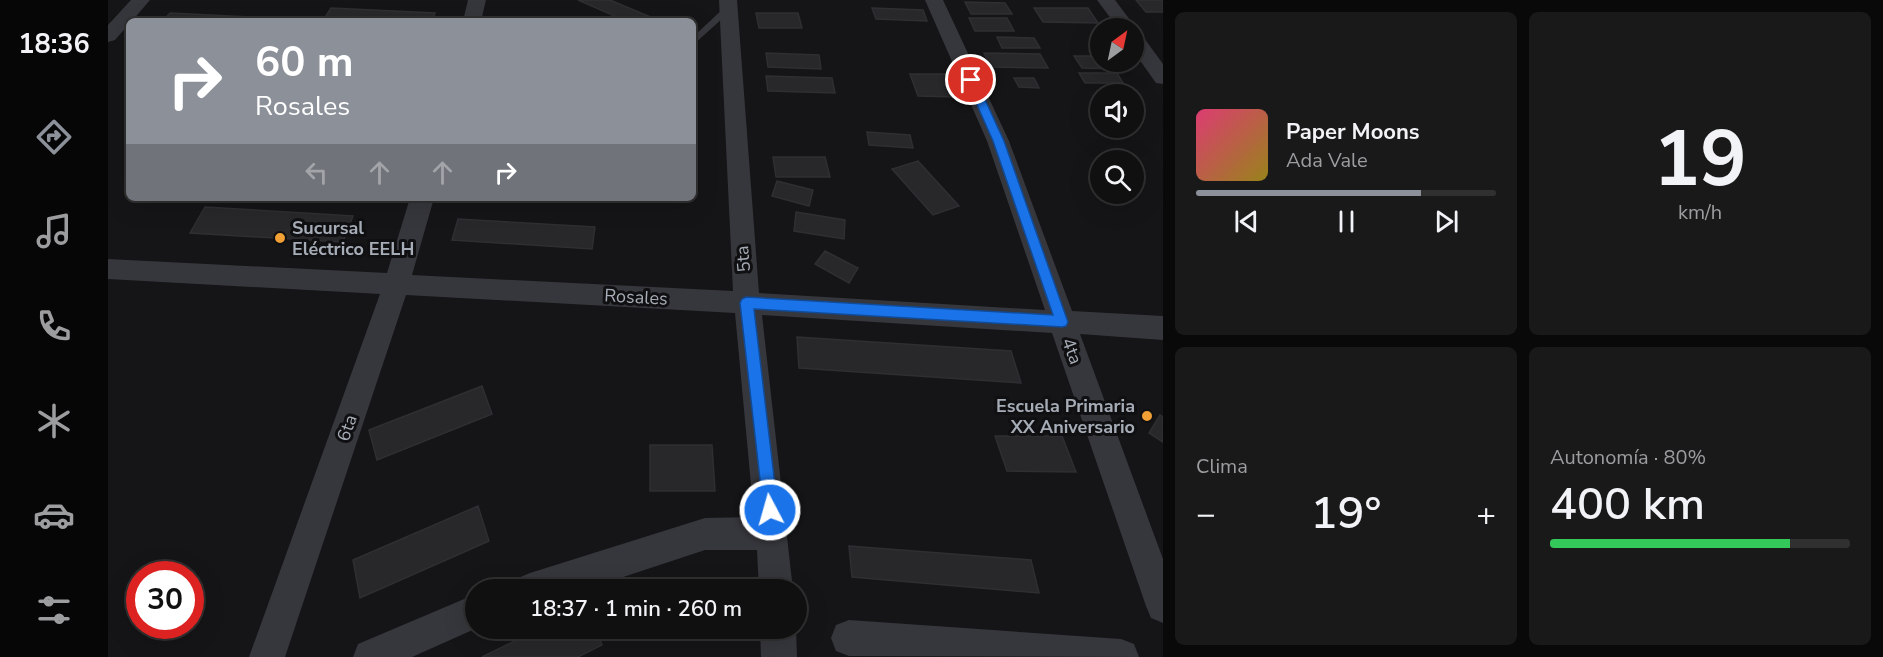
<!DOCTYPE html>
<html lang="es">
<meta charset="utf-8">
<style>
:root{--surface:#101011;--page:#19191a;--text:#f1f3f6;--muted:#9c9d9f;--line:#303031;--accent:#8c9099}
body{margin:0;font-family:"Nunito Sans",sans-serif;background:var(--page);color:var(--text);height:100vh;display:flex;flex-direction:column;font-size:22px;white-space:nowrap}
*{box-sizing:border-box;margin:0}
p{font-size:20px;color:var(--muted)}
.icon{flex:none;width:33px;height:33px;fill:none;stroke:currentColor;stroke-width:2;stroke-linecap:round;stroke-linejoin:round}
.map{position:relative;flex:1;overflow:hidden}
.side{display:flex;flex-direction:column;gap:12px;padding:12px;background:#090909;width:720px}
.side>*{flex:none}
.banner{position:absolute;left:18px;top:18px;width:570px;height:183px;border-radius:9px;box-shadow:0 6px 24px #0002,0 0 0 2px var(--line);background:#8c9099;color:#fff;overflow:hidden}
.needle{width:39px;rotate:33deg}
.tools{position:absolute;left:982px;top:18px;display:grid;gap:12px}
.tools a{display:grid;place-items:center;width:54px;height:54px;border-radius:50%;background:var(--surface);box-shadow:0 6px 24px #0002,0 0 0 2px var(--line);font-size:30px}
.speed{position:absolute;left:18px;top:561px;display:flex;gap:12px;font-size:30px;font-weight:700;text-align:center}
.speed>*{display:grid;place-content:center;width:78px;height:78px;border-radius:50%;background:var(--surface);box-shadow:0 6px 24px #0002,0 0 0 2px var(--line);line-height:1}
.speed .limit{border:9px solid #d22;background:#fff;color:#111}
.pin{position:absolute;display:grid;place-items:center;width:51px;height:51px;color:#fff;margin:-26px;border:3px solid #fff;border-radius:50%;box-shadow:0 2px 6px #0007}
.me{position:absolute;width:66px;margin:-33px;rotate:354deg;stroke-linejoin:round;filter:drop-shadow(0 0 4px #0008)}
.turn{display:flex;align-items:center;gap:21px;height:126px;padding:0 30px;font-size:27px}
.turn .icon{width:78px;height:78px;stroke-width:2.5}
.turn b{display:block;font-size:42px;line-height:51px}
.lanes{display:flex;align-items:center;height:57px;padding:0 30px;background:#0003;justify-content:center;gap:30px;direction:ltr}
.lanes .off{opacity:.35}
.big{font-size:45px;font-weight:600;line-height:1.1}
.side .card{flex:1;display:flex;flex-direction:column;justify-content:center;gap:9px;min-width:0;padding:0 21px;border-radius:9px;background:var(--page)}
.side .dial{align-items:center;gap:0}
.dial b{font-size:78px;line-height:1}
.song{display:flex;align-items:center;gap:18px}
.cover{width:72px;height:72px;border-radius:9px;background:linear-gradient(135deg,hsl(340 70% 55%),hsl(50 70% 35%))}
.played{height:6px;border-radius:3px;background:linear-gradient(90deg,var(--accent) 75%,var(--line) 75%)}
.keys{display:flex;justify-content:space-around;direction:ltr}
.heat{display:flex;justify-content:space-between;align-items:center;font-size:33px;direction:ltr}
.charge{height:9px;border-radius:4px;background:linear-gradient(90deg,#34c759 80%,var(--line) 0)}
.side .tiles{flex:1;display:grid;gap:12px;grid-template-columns:repeat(2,1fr)}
.trip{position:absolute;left:357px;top:579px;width:342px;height:60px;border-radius:30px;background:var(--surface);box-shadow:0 6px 24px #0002,0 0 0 2px var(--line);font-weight:600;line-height:60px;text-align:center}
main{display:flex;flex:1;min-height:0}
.tabs{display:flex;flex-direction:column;width:108px;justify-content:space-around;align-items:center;background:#060607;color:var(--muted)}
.tabs .icon{width:42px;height:42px}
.tabs .active{color:var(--accent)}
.tabs b{font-size:27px;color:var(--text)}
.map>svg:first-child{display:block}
.building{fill:#28282b;stroke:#2f2f33;stroke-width:1.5}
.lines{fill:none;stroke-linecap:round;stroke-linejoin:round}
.lane{fill:#36373c;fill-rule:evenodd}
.street{fill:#36373c;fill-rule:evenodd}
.route{fill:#1a73e8;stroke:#114b97;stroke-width:1.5}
.poi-dot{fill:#f0a034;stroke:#101012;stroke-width:2}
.labels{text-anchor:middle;stroke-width:6;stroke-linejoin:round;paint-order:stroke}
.poi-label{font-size:18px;font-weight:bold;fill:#a7adb7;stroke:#101012;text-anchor:start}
.street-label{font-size:18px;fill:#a7adb7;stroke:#101012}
</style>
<main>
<nav class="tabs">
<b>18:36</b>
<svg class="icon active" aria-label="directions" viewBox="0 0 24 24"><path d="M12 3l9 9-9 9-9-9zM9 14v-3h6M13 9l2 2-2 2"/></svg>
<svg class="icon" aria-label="music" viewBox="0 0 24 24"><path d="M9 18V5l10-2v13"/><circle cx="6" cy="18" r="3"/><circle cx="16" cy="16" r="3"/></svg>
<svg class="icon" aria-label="phone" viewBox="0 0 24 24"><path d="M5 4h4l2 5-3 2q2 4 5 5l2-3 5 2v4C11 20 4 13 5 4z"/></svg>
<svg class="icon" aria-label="climate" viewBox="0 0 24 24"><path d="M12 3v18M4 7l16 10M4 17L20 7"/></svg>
<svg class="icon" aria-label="car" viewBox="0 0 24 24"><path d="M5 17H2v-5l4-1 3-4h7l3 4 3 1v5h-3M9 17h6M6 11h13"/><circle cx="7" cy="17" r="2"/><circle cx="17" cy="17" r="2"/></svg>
<svg class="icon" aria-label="filters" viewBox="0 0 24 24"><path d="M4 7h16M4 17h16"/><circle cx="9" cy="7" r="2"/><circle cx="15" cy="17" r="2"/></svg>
</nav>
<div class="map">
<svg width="1055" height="657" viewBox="0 0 1055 657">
<rect width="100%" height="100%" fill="#151517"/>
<g class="building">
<polygon points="470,0 502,0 552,21 518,21"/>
<polygon points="1028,0 1055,0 1055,12 1038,12"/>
<polygon points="857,2 897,3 904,14 863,14"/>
<polygon points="223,8 327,13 324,21 216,19"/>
<polygon points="764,8 815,10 819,21 768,19"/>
<polygon points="926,8 980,8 990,23 935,22"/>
<polygon points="62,13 201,20 55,21"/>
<polygon points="648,13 690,13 694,28 651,28"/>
<polygon points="861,18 899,18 906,31 867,31"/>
<polygon points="889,37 926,38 932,48 894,48"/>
<polygon points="658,53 711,55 713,69 660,67"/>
<polygon points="876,53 932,54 940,68 883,67"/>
<polygon points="966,56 993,56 993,62 1009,62 1014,69 974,68"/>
<polygon points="971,73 1009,73 1015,83 977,83"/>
<polygon points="802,74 838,74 847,97 810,96"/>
<polygon points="658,76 724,78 727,93 660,91"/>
<polygon points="906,78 926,78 931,88 911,87"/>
<polygon points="759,132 802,135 805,148 761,145"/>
<polygon points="665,157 717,157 722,177 668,177"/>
<polygon points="810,161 851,206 825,215 784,169"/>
<polygon points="669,181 705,190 701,206 664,196"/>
<polygon points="97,207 245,216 235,242 82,233"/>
<polygon points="688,212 737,220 736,239 686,231"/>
<polygon points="350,219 487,227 484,249 344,240"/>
<polygon points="717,251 750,268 741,283 707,264"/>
<polygon points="689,337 903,351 913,383 691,368"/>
<polygon points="374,386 384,414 269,460 261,430"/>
<polygon points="1052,415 1055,417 1055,442 1041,433"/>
<polygon points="887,436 954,436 968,472 899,471"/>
<polygon points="542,445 604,445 607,491 542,491"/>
<polygon points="370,506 381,541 252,598 245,560"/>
<polygon points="741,546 923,560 931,593 744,577"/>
<polygon points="433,628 488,628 494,645 470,657 374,657"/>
</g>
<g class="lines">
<polygon class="lane" points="618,6 626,8 585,45 585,37"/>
<g class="street">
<polygon points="23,0 42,0 24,21 21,21 21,24 7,40 0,42 0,25"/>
<polygon points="360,0 378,0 373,21 355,21"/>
<polygon points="611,0 629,0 651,293 937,310 879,141 817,0 835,0 901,141 964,311 1055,316 1055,340 972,334 1055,559 1055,623 1043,618 1038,606 944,333 654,315 685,590 651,590 649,550 597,550 476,590 405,590 410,578 422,573 597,518 646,517 627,313 298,295 177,657 141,657 272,294 0,279 0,259 279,273 302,198 326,198 304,275 625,291"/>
<polygon points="989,0 1007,0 1028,28 1026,31 1026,28 1010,28"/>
<polygon points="1026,32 1033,34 1055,64 1055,84 1048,83 1026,52"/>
<polygon points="368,594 369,628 304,657 245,657 250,644"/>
<polygon points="741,620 1013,639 1026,644 1031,657 741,656 728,651 723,638 728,625"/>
<polygon points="652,628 688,628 689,657 653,657"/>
</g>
</g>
<polygon class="route" points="863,77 868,80 896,141 960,322 958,326 954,327 646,309 670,510 668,515 662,518 656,515 632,303 634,299 638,297 945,315 885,141 858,80"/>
<g class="poi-dot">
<circle cx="172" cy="238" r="6"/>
<circle cx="1039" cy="416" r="6"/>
</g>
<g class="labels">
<g class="poi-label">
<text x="184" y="234">Sucursal<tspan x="184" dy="21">Eléctrico EELH</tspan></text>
<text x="1027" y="412" text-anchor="end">Escuela Primaria<tspan x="1027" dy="21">XX Aniversario</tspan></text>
</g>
<g class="street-label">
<text transform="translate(635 259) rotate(-95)" y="6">5ta</text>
<text transform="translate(528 297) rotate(3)" y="6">Rosales</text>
<text transform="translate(964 351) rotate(70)" y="6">4ta</text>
<text transform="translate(239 428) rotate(-71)" y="6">6ta</text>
</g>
</g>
</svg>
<div class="tools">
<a><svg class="needle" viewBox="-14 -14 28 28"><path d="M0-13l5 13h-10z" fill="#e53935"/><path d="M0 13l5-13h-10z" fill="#9c9d9f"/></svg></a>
<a><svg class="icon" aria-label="sound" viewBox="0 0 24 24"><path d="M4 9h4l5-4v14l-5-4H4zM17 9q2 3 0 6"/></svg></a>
<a><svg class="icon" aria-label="search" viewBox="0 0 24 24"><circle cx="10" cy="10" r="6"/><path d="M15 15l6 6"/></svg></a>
</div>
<div class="speed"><div class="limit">30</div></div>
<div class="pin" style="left:863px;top:80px;background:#d93025"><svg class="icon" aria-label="arrive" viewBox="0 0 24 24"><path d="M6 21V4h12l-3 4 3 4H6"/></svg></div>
<svg class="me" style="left:662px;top:510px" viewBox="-20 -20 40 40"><circle r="17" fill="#1a73e8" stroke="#fff" stroke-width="3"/><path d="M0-11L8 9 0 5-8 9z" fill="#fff"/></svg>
<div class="trip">18:37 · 1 min · 260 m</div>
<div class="banner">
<div class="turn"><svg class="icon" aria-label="right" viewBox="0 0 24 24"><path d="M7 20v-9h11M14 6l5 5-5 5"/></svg><div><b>60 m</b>Rosales</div></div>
<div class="lanes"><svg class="icon off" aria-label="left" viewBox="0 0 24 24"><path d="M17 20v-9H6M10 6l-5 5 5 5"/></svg><svg class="icon off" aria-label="ahead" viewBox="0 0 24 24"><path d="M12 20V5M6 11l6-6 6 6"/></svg><svg class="icon off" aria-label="ahead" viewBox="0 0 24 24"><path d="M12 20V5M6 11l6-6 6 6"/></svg><svg class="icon" aria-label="right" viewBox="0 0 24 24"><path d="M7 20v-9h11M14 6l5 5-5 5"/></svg></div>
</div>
</div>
<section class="side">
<div class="tiles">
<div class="card">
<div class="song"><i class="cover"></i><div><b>Paper Moons</b><p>Ada Vale</p></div></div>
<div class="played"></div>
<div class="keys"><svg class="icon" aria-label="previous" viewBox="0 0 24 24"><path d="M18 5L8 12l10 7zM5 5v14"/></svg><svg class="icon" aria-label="pause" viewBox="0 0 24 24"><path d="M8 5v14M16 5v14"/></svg><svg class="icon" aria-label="next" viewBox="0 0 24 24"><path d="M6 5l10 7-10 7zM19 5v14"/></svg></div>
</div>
<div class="card dial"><b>19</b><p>km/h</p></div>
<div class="card"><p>Clima</p>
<div class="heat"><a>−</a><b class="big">19°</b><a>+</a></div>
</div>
<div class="card"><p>Autonomía · 80%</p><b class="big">400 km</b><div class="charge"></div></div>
</div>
</section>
</main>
